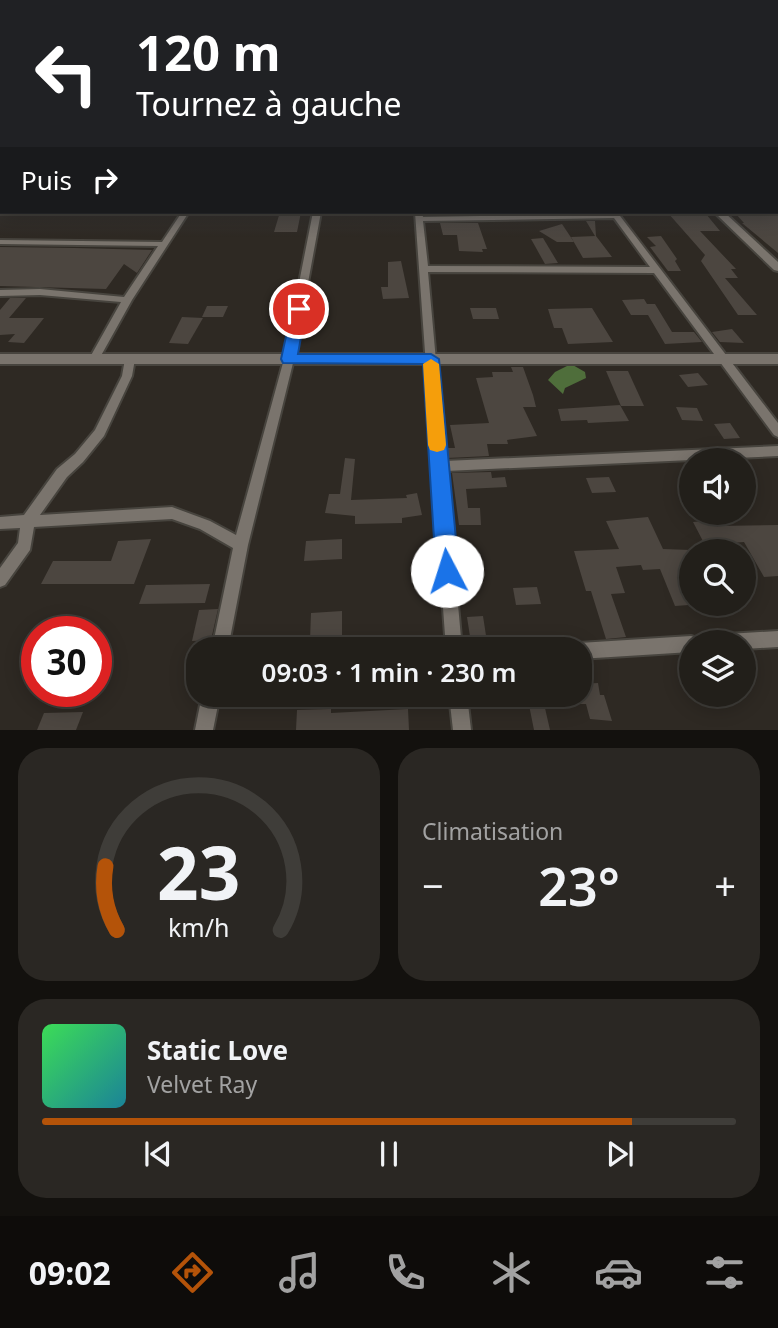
<!DOCTYPE html>
<html lang="fr">
<meta charset="utf-8">
<style>
:root{--surface:#221f1a;--page:#2a2723;--text:#f1f3f6;--muted:#a2a2a2;--line:#3f3d39;--accent:#b45309}
body{margin:0;font-family:"Noto Sans",sans-serif;background:var(--page);color:var(--text);height:100vh;display:flex;flex-direction:column;font-size:26px;white-space:nowrap}
*{box-sizing:border-box;margin:0}
p{font-size:23px;color:var(--muted)}
.icon{flex:none;width:38px;height:38px;fill:none;stroke:currentColor;stroke-width:2;stroke-linecap:round;stroke-linejoin:round}
.map{position:relative;height:730px;overflow:hidden}
.side{display:flex;flex-direction:column;gap:18px;padding:18px;background:#13110e;flex:1}
.side>*{flex:none}
.banner{position:absolute;left:0px;top:0px;width:779px;height:214px;box-shadow:0 4px 18px #0003,0 0 0 2px var(--line);background:#202124;color:#fff;overflow:hidden}
.buttons{position:absolute;left:679px;top:448px;display:grid;gap:14px}
.buttons a{display:grid;place-items:center;width:77px;height:77px;border-radius:50%;background:var(--surface);box-shadow:0 4px 18px #0003,0 0 0 2px var(--line);font-size:35px}
.speed{position:absolute;left:21px;top:616px;display:flex;gap:14px;font-size:35px;font-weight:700;text-align:center}
.speed>*{display:grid;place-content:center;width:91px;height:91px;border-radius:50%;background:var(--surface);box-shadow:0 4px 18px #0003,0 0 0 2px var(--line);line-height:1}
.speed .limit{border:10px solid #d22;background:#fff;color:#111}
.pin{position:absolute;display:grid;place-items:center;width:60px;height:60px;color:#fff;margin:-30px;border:4px solid #fff;border-radius:50%;box-shadow:0 2px 7px #0007}
.me{position:absolute;width:77px;margin:-38px;rotate:355deg;stroke-linejoin:round;filter:drop-shadow(0 0 5px #0008)}
.turn{display:flex;align-items:center;gap:24px;height:147px;padding:0 21px;font-size:32px}
.turn .icon{width:91px;height:91px;stroke-width:2.5}
.turn b{display:block;font-size:49px;line-height:60px}
.then{display:flex;align-items:center;height:66px;padding:0 21px;background:#0003;gap:14px;font-size:26px}
.big{font-size:52px;font-weight:600;line-height:1.1}
.side .tile{flex:1;display:flex;flex-direction:column;justify-content:center;gap:10px;min-width:0;padding:0 24px;border-radius:28px;background:var(--page)}
.side .dial{align-items:center;gap:0}
.dial svg{height:182px;overflow:visible;fill:none;stroke:var(--line);stroke-width:7;stroke-linecap:round;text-anchor:middle}
.dial text{fill:var(--text);stroke:none}
.song{display:flex;align-items:center;gap:21px}
.cover{width:84px;height:84px;border-radius:10px;background:linear-gradient(135deg,hsl(130 70% 55%),hsl(190 70% 35%))}
.played{height:7px;border-radius:4px;background:linear-gradient(90deg,var(--accent) 85%,var(--line) 85%)}
.keys{display:flex;justify-content:space-around;direction:ltr}
.heat{display:flex;justify-content:space-between;align-items:center;font-size:38px;direction:ltr}
.side .tiles{flex:1;display:grid;gap:18px;grid-template-columns:1fr 1fr}
.tile:last-child{grid-column:span 2}
.trip{position:absolute;left:186px;top:637px;width:406px;height:70px;border-radius:28px;background:var(--surface);box-shadow:0 4px 18px #0003,0 0 0 2px var(--line);font-weight:600;line-height:70px;text-align:center}
.tabs{display:flex;height:112px;justify-content:space-around;align-items:center;background:#0e0c0a;color:var(--muted)}
.tabs .icon{width:49px;height:49px}
.tabs .on{color:var(--accent)}
.tabs b{font-size:32px;color:var(--text)}
.map>svg:first-child{display:block}
.forest{fill:#4f6e3b}
.building{fill:#4c4640}
.lines{fill:none;stroke-linecap:round;stroke-linejoin:round}
.street-casing{stroke:#47443e;stroke-width:4}
.secondary-casing{stroke:#47443e;stroke-width:4}
.street{fill:#7a746d;fill-rule:evenodd}
.secondary{fill:#7a746d;fill-rule:evenodd}
.route{fill:#1a73e8;stroke:#114b97;stroke-width:2}
.slow{fill:#f59e0b}
</style>
<div class="map">
<svg width="778" height="730" viewBox="0 0 778 730">
<rect width="100%" height="100%" fill="#2e2923"/>
<polygon class="forest" points="571,364 585,372 586,378 565,388 563,394 548,380 555,372"/>
<g class="building">
<polygon points="280,212 301,212 297,232 274,232"/>
<polygon points="668,213 706,214 720,231 700,231 736,269 731,269 738,278 725,278 757,315 738,315 701,261 705,255"/>
<polygon points="757,213 778,213 778,253 742,223 744,223 736,214"/>
<polygon points="586,221 595,221 596,236 612,257 583,258 571,237 595,236"/>
<polygon points="440,223 478,223 487,249 482,249 483,252 459,251 457,235 443,235"/>
<polygon points="562,224 574,242 557,242 539,231"/>
<polygon points="661,236 677,259 675,261 681,271 668,271 650,247 656,246 647,237"/>
<polygon points="543,238 558,263 545,264 531,239"/>
<polygon points="0,247 75,248 152,250 137,273 124,264 106,289 0,286"/>
<polygon points="401,261 409,298 383,299 381,287 388,287 388,262"/>
<polygon points="10,298 26,298 9,318 44,318 24,343 8,342 15,334 0,335 0,310"/>
<polygon points="644,299 647,304 655,304 672,332 694,332 702,342 665,344 648,315 631,315 622,300"/>
<polygon points="207,306 228,306 223,317 202,317"/>
<polygon points="470,308 496,308 499,319 473,319"/>
<polygon points="592,308 613,342 568,344 562,328 554,328 548,309"/>
<polygon points="182,317 203,318 188,344 169,343"/>
<polygon points="732,329 744,343 720,342 712,332"/>
<polygon points="511,367 523,367 533,395 536,407 523,407 537,436 507,440 508,444 487,444 489,456 447,458 446,448 455,448 450,425 489,423 476,378 493,377 492,372 513,372"/>
<polygon points="606,371 628,371 644,406 621,406"/>
<polygon points="698,373 708,385 688,387 679,375"/>
<polygon points="620,405 629,421 588,423 587,420 561,421 558,409"/>
<polygon points="676,407 697,408 703,421 682,420"/>
<polygon points="730,423 740,438 724,439 714,424"/>
<polygon points="345,458 355,459 351,500 407,498 406,495 417,493 422,515 402,518 402,523 355,524 355,516 325,513 329,494 340,494"/>
<polygon points="491,472 492,478 505,477 507,487 466,489 468,508 480,508 481,525 459,525 452,473"/>
<polygon points="609,477 616,492 592,493 586,478"/>
<polygon points="648,517 663,549 691,550 691,577 677,577 689,605 675,606 660,569 643,570 641,565 616,567 625,593 611,594 626,637 606,639 591,591 586,591 574,551 619,549 606,521"/>
<polygon points="714,520 717,526 778,525 778,576 764,577 744,542 705,545 693,522"/>
<polygon points="151,539 134,584 41,584 53,561 111,561 118,541"/>
<polygon points="342,539 342,559 304,561 306,541"/>
<polygon points="210,584 205,603 139,604 146,585"/>
<polygon points="537,587 541,604 516,605 513,588"/>
<polygon points="218,609 211,640 192,641 199,610"/>
<polygon points="342,611 342,639 310,640 311,613"/>
<polygon points="483,616 487,642 471,643 467,617"/>
<polygon points="598,683 600,695 604,695 612,721 590,719 586,704 579,704 579,684"/>
<polygon points="527,695 542,695 550,730 534,730"/>
<polygon points="331,709 331,713 408,709 409,730 296,730 297,710"/>
<polygon points="83,712 76,730 37,730 44,713"/>
</g>
<g class="lines">
<g class="street-casing">
<g id="street">
<rect x="777" y="152" width="1" height="5"/>
<polygon points="2,176 2,181 0,181 0,177"/>
<rect x="0" y="202" width="2" height="4"/>
<polygon points="182,212 189,212 132,300 98,361 90,361 89,359 121,302 40,295 0,296 0,290 40,289 124,297 158,246 0,244 0,240 162,242"/>
<polygon points="313,212 321,212 294,359 248,545 228,649 212,649 233,548 200,529 172,519 34,527 30,550 5,585 0,587 0,568 18,543 20,528 0,529 0,517 24,515 57,469 75,454 95,430 122,376 125,359 130,356 135,359 132,376 104,436 83,462 67,477 40,515 172,507 210,521 236,535 284,359"/>
<path d="M 415,212 L 422,212 L 423,217 L 611,214 L 610,212 L 617,212 L 778,423 L 778,437 L 774,435 L 654,273 L 428,272 L 445,461 L 778,446 L 778,456 L 446,471 L 462,649 L 446,649 L 433,469 L 432,466 L 433,464 ZM 614,218 L 650,267 L 428,266 L 423,221 Z"/>
<polygon points="778,631 778,647 744,649 744,642 719,642 721,636 727,634"/>
<polygon points="691,636 697,638 699,642 691,642 691,652 579,659 579,649 571,649 573,645 579,643"/>
<polygon points="202,695 220,695 213,730 195,730"/>
<polygon points="449,695 467,695 471,730 453,730"/>
</g>
</g>
<g class="secondary-casing">
<g id="secondary">
<rect x="0" y="167" width="2" height="6"/>
<rect x="777" y="172" width="1" height="6"/>
<polygon points="714,212 724,212 778,262 778,271 774,270"/>
<rect x="0" y="354" width="778" height="10"/>
</g>
</g>
<use href="#street" class="street"/>
<use href="#secondary" class="secondary"/>
</g>
<linearGradient id="sky" x2="0" y2="1"><stop stop-color="#191713"/><stop offset="0.57" stop-color="#464950"/><stop offset="1" stop-color="#464950" stop-opacity="0"/></linearGradient>
<rect width="778" height="238" fill="url(#sky)"/>
<polygon class="route" points="299,305 306,309 298,354 431,354 439,359 459,571 455,578 447,581 439,578 436,571 423,364 283,363 281,359 292,309"/>
<polygon class="slow" points="431,359 439,364 446,445 444,450 437,452 430,450 428,445 423,364"/>
</svg>
<div class="buttons">
<a><svg class="icon" aria-label="sound" viewBox="0 0 24 24"><path d="M4 9h4l5-4v14l-5-4H4zM17 9q2 3 0 6"/></svg></a>
<a><svg class="icon" aria-label="search" viewBox="0 0 24 24"><circle cx="10" cy="10" r="6"/><path d="M15 15l6 6"/></svg></a>
<a><svg class="icon" aria-label="layers" viewBox="0 0 24 24"><path d="M12 4l9 5-9 5-9-5zM3 14l9 5 9-5"/></svg></a>
</div>
<div class="speed"><div class="limit">30</div></div>
<div class="pin" style="left:299px;top:309px;background:#d93025"><svg class="icon" aria-label="arrive" viewBox="0 0 24 24"><path d="M6 21V4h12l-3 4 3 4H6"/></svg></div>
<svg class="me" style="left:447px;top:571px" viewBox="-20 -20 40 40"><circle r="19" fill="#fff"/><path d="M0-13L10 11 0 6-10 11z" fill="#1a73e8"/></svg>
<div class="trip">09:03 · 1 min · 230 m</div>
<div class="banner">
<div class="turn"><svg class="icon" aria-label="left" viewBox="0 0 24 24"><path d="M17 20v-9H6M10 6l-5 5 5 5"/></svg><div><b>120 m</b>Tournez à gauche</div></div>
<div class="then">Puis<svg class="icon" aria-label="right" viewBox="0 0 24 24"><path d="M7 20v-9h11M14 6l5 5-5 5"/></svg></div>
</div>
</div>
<section class="side">
<div class="tiles">
<div class="tile dial"><svg viewBox="0 0 100 80">
<path d="M14 69A42 42 0 1 1 86 69"/>
<path d="M14 69A42 42 0 0 1 9 41" stroke="#b45309"/>
<text x="50" y="56" font-size="32" font-weight="700">23</text>
<text x="50" y="72" font-size="11">km/h</text>
</svg></div>
<div class="tile"><p>Climatisation</p>
<div class="heat"><a>−</a><b class="big">23°</b><a>+</a></div>
</div>
<div class="tile">
<div class="song"><i class="cover"></i><div><b>Static Love</b><p>Velvet Ray</p></div></div>
<div class="played"></div>
<div class="keys"><svg class="icon" aria-label="previous" viewBox="0 0 24 24"><path d="M18 5L8 12l10 7zM5 5v14"/></svg><svg class="icon" aria-label="pause" viewBox="0 0 24 24"><path d="M8 5v14M16 5v14"/></svg><svg class="icon" aria-label="next" viewBox="0 0 24 24"><path d="M6 5l10 7-10 7zM19 5v14"/></svg></div>
</div>
</div>
</section>
<nav class="tabs">
<b>09:02</b>
<svg class="icon on" aria-label="directions" viewBox="0 0 24 24"><path d="M12 3l9 9-9 9-9-9zM9 14v-3h6M13 9l2 2-2 2"/></svg>
<svg class="icon" aria-label="music" viewBox="0 0 24 24"><path d="M9 18V5l10-2v13"/><circle cx="6" cy="18" r="3"/><circle cx="16" cy="16" r="3"/></svg>
<svg class="icon" aria-label="phone" viewBox="0 0 24 24"><path d="M5 4h4l2 5-3 2q2 4 5 5l2-3 5 2v4C11 20 4 13 5 4z"/></svg>
<svg class="icon" aria-label="climate" viewBox="0 0 24 24"><path d="M12 3v18M4 7l16 10M4 17L20 7"/></svg>
<svg class="icon" aria-label="car" viewBox="0 0 24 24"><path d="M5 17H2v-5l4-1 3-4h7l3 4 3 1v5h-3M9 17h6M6 11h13"/><circle cx="7" cy="17" r="2"/><circle cx="17" cy="17" r="2"/></svg>
<svg class="icon" aria-label="filters" viewBox="0 0 24 24"><path d="M4 7h16M4 17h16"/><circle cx="9" cy="7" r="2"/><circle cx="15" cy="17" r="2"/></svg>
</nav>
